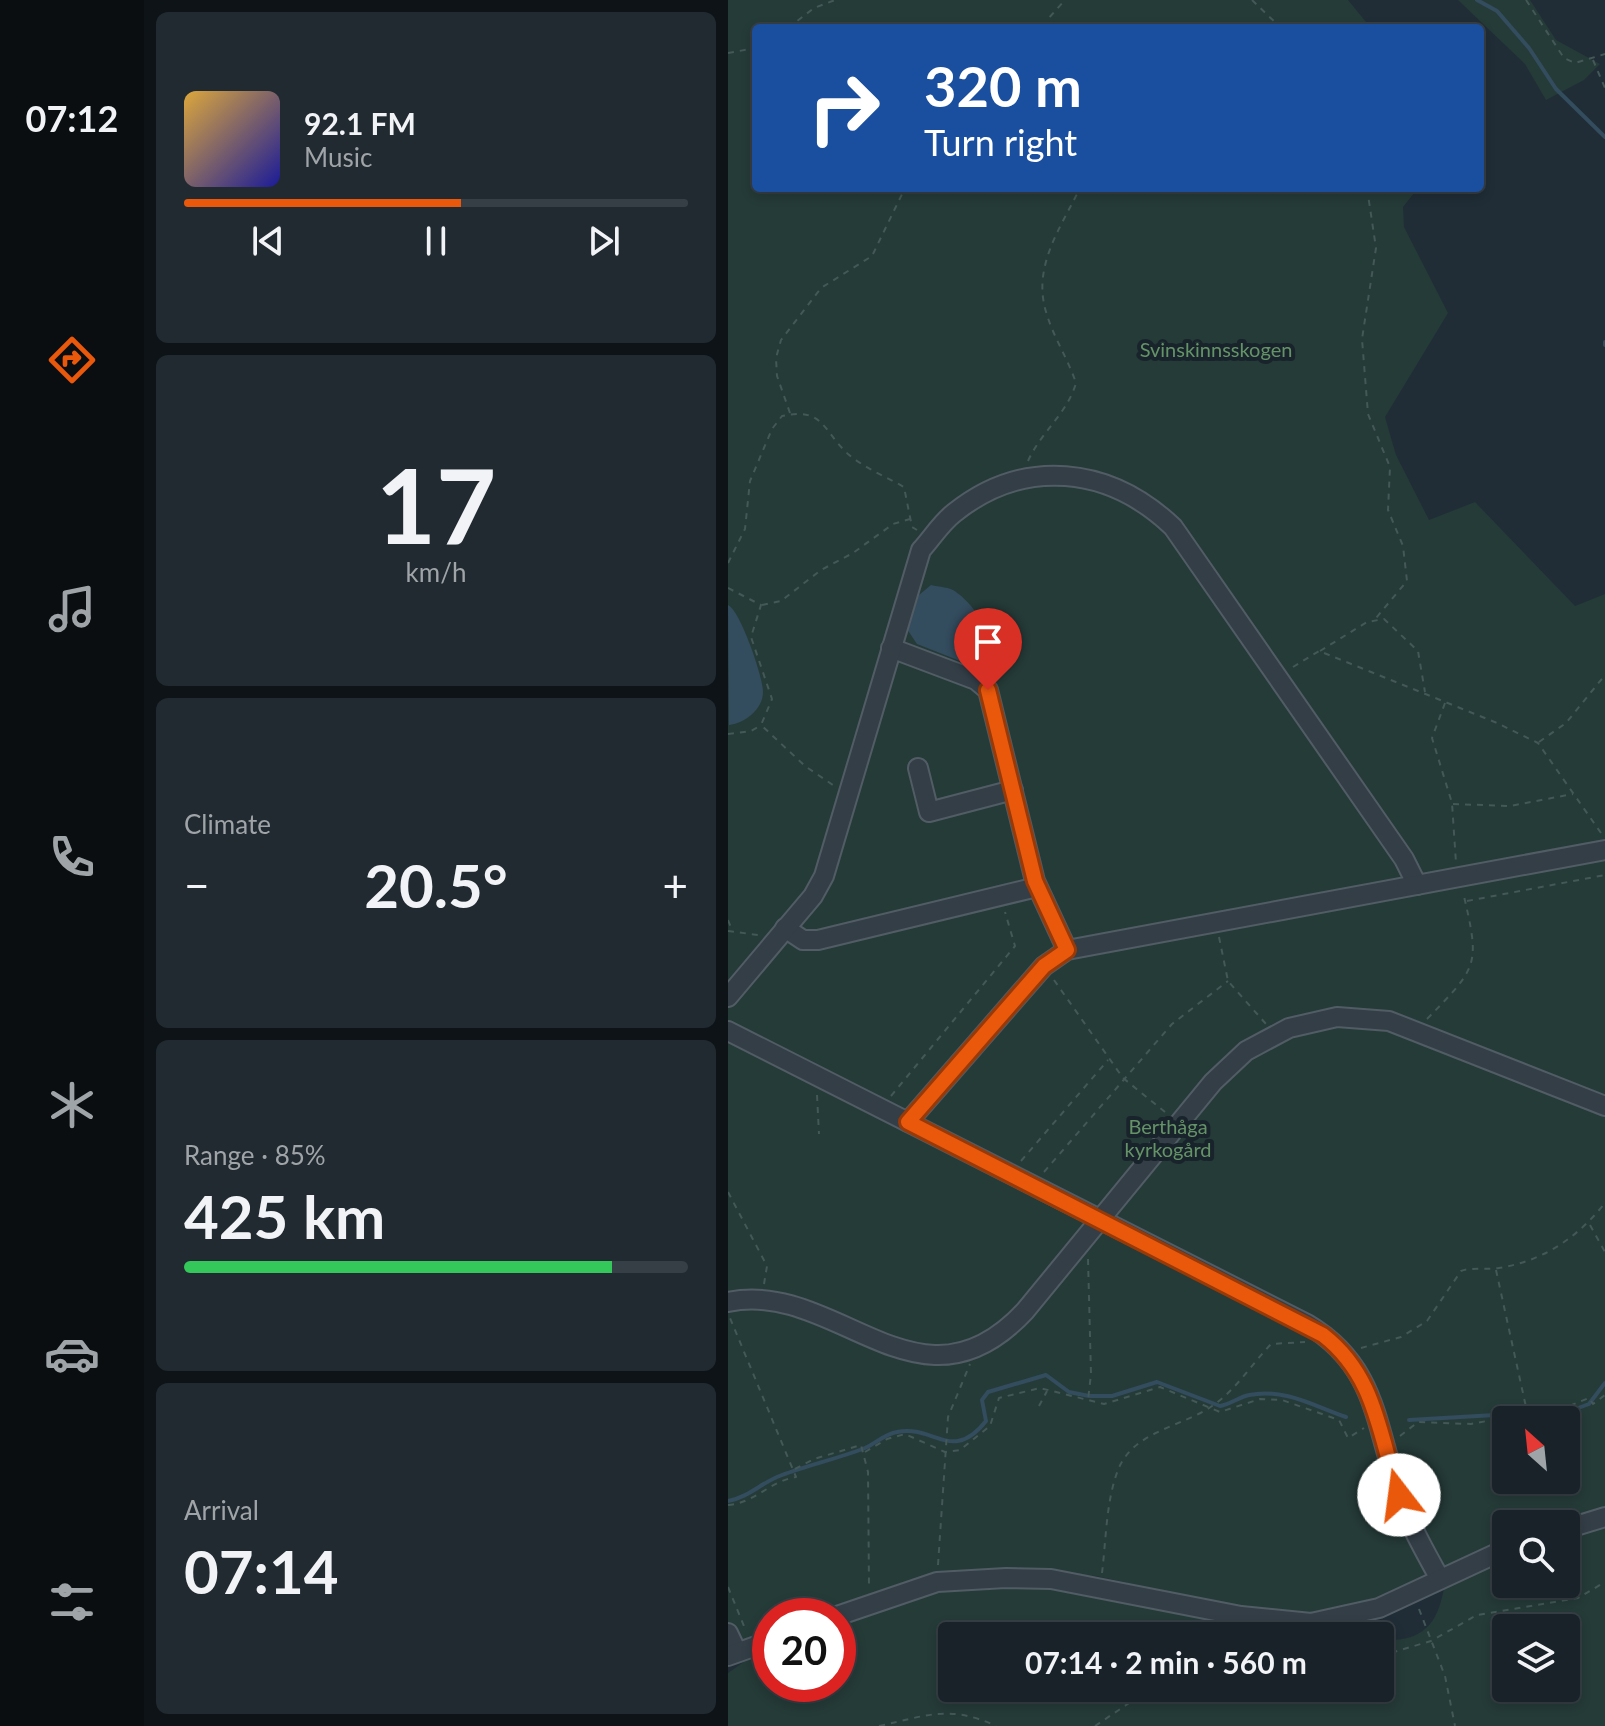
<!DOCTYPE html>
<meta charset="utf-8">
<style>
:root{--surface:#182228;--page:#212a30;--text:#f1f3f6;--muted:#9fa4a8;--line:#363f45;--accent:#ea580c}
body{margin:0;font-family:Lato,sans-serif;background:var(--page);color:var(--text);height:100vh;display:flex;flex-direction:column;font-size:30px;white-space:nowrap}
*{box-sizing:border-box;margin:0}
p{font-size:26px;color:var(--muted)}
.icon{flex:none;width:44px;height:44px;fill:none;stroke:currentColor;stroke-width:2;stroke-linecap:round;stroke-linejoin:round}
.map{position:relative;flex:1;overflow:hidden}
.panel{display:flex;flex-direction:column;gap:12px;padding:12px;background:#0d1316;width:584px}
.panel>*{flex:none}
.guide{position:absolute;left:24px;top:24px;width:732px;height:168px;border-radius:8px;box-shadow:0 4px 12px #0003,0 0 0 2px var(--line);background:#1a4fa0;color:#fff;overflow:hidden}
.needle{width:52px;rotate:333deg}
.buttons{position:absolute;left:764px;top:1406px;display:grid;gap:16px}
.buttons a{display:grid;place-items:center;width:88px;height:88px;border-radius:8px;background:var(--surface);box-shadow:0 4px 12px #0003,0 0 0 2px var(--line);font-size:40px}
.speed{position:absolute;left:24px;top:1598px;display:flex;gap:16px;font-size:40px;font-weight:700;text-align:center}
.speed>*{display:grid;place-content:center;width:104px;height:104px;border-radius:50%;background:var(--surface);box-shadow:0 4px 12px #0003,0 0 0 2px var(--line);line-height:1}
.speed .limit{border:12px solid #d22;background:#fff;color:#111}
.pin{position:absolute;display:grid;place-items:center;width:68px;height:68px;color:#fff;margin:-82px -34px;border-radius:50% 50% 50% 0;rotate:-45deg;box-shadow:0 0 8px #0007}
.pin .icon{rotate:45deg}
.me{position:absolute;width:88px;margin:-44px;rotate:345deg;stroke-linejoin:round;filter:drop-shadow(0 0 6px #0008)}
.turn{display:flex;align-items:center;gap:28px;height:168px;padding:0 40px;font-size:36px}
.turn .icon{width:104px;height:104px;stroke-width:2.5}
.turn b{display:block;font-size:56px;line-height:68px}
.big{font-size:60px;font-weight:700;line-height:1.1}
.panel .tile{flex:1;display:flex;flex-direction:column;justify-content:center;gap:12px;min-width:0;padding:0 28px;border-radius:12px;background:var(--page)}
.panel .dial{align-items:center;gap:0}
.dial b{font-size:104px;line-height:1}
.song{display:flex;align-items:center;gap:24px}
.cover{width:96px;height:96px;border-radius:12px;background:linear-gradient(135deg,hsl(40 70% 55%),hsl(240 70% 35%))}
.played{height:8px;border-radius:4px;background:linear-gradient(90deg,var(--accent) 55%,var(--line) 55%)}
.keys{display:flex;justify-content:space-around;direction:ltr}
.heat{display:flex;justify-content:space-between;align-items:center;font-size:44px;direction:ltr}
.charge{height:12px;border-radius:6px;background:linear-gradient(90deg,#34c759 85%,var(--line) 0)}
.trip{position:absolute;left:210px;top:1622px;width:456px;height:80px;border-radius:8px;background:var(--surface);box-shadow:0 4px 12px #0003,0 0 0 2px var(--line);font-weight:700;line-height:80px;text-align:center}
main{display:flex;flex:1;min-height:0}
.tabs{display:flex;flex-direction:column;width:144px;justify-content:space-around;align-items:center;background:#0a0e10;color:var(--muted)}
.tabs .icon{width:56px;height:56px}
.tabs .current{color:var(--accent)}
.tabs b{font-size:36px;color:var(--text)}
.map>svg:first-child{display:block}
.green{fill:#253b38;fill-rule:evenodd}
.water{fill:#334c5e}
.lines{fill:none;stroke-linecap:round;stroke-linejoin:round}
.stream{stroke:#334c5e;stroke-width:4}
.minor-casing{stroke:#515c65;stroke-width:22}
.path{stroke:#435857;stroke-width:2;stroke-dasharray:6 6;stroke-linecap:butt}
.minor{stroke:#333e47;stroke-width:18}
.route-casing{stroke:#983908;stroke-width:20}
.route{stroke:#ea580c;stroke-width:14}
.labels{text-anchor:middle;stroke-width:8;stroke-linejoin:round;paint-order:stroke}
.park-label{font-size:20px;fill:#659368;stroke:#19232b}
</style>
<main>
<nav class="tabs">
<b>07:12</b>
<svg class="icon current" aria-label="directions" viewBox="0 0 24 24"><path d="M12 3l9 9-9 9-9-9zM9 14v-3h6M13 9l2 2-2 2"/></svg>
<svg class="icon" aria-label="music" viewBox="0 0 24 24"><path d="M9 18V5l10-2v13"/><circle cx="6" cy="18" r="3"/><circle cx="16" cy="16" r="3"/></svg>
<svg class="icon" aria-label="phone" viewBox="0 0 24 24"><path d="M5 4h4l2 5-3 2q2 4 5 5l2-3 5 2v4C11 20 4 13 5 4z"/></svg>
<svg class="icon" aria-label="climate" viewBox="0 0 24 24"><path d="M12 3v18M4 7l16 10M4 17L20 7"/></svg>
<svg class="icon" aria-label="car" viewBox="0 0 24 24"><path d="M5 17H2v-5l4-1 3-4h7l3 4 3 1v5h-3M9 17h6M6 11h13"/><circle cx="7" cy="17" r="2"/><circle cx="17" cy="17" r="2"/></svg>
<svg class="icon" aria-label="filters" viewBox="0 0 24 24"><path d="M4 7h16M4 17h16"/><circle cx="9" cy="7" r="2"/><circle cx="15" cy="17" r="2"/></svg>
</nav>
<section class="panel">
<div class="tile">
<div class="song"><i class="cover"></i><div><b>92.1 FM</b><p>Music</p></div></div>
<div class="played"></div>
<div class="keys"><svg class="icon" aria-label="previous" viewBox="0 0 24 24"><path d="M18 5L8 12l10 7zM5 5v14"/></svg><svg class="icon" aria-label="pause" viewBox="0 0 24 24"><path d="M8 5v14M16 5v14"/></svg><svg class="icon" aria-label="next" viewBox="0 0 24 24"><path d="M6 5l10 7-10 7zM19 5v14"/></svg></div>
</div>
<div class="tile dial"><b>17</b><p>km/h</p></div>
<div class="tile"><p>Climate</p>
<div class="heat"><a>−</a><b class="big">20.5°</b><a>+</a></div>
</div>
<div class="tile"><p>Range · 85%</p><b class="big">425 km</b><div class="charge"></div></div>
<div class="tile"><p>Arrival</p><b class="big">07:14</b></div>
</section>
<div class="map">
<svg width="877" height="1726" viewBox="0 0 877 1726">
<rect width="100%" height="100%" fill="#202d36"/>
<g class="green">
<path d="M 0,0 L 620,0 L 643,28 L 28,28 L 28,188 L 690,188 L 675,207 L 676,227 L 720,313 L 657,417 L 668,455 L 701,520 L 747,502 L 847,606 L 877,594 L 877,1509 L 836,1524 L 778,1524 L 778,1543 L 646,1602 L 577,1616 L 518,1609 L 368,1576 L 278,1571 L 96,1616 L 42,1616 L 42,1635 L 0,1644 ZM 778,1420 L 838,1420 L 838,1480 L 778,1480 Z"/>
<polygon points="730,0 802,0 828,40 872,64 856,80 818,100 797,64"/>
<path d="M 877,1525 L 877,1726 L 0,1726 L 0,1673 L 20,1659 L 42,1651 L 42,1684 L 110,1684 L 110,1626 L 211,1592 L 324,1587 L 595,1628 L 622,1636 L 224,1636 L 224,1688 L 652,1688 L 652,1640 C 693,1642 709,1627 716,1588 L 778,1556 L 778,1584 L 838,1584 L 838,1537 ZM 778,1628 L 838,1628 L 838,1688 L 778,1688 Z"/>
</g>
<g class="water">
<path d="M 203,585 C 211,587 222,587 228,592 C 249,607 277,648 245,666 L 189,644 L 179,629 L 191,595 Z"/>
<path d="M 0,605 C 12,610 35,677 35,692 C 35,709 17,723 1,725 Z"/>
</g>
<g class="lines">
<g class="stream">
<polyline points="749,0 769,11 801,48 828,89 877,137"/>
<polyline points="877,342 877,345"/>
<polyline points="681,1420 784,1414 826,1417 861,1404 877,1383"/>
<path d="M 0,1501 C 20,1497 31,1485 49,1477 C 76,1466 109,1459 137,1448 C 148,1443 157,1434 169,1432 C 206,1424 224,1464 258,1421 L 254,1400 L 260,1392 L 318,1375 L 341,1392 L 361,1396 L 384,1396 L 429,1382 L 492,1406 C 503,1404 511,1397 521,1395 C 557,1388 586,1406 618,1417"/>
</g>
<g class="minor-casing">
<g id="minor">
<polyline points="163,648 248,680 260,690 307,881 339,950"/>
<polyline points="190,768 201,812 285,790"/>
<polyline points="57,928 75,940 90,940 309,887"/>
<path d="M 0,997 L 85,896 L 96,876 L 193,550 C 204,538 213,523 226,513 C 296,457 381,466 445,527 L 676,859 L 689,885"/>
<path d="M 0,1031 L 579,1324 C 648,1365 647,1423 670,1491 C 680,1522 696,1550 712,1579"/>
<polyline points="180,1122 316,966 339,950 877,850"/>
<path d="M 0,1302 C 109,1279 191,1425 297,1311 L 485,1082 L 518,1051 L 561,1028 L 609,1017 L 661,1021 L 877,1106"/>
<polyline points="838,1529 877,1517"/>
<polyline points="109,1616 209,1582 278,1578 323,1579 513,1616 583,1623 651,1608 778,1549"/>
<polyline points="0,1633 9,1652"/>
<polyline points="0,1656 42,1641"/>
</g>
</g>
<g class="path">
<polyline points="524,0 553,28"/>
<polyline points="798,0 836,58 847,63 877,54"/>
<polyline points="60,28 86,8 107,0"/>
<polyline points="319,28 319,20 337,0"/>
<polyline points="0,53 28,48"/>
<polyline points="865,60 877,88"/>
<polyline points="639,188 648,248 634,339 640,414 662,467 660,510 675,546 679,581 648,618"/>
<polyline points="62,413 49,376 48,358 53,340 93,288 144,256 177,188"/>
<path d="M 300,461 C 313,432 339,414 348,383 C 340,359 326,338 319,315 C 303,268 332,229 352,188"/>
<path d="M 0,563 L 17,529 L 22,481 L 44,429 L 54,416 C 96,407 94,430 120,454 C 135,467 158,477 176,487 L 184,527 L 189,530"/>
<polyline points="0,588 33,605 23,637 44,699 33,725 77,766 105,785"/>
<polyline points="34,605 53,601 93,570 125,553 165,524 182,519"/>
<polyline points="592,651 639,622 656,619 690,651 697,692"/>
<polyline points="565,667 591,651 769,723 810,743 873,833"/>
<polyline points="717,703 704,738 724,803 728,863"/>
<polyline points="0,734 23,731 32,726"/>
<polyline points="811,742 838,723 877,675"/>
<polyline points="725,804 782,806 845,794"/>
<polyline points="739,901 877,875"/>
<polyline points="0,920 4,930"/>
<polyline points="0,931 30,935"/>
<polyline points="491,937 500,981 538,1024"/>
<polyline points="326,980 395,1078 437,1112"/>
<path d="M 699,1019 C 751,966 752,965 735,892"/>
<polyline points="89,1095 91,1134"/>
<polyline points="163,1096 287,946 277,912"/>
<polyline points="293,1161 380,1060"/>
<polyline points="316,1172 444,1024 500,981"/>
<polyline points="0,1192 39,1266 36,1284"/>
<polyline points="862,1225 877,1252"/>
<polyline points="360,1259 363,1374 360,1400"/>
<polyline points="768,1270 798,1407"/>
<path d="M 633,1348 L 673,1337 L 699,1321 L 733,1271 C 744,1267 758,1270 771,1268 C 815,1261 849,1238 877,1203"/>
<polyline points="311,1406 319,1391"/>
<polyline points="776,1418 778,1427"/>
<polyline points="672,1436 690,1422 743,1424 780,1417 794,1407 829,1411 861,1398 865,1404 877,1395"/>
<polyline points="137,1452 159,1439 177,1434 217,1452 232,1450 262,1426 271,1398 312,1388 376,1404 432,1387 492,1412 532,1399 554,1400 611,1420 620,1438 636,1428"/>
<polyline points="67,1469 86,1459 133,1445 140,1472 141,1587"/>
<path d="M 0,1505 C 27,1503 42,1481 68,1477 L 2,1318"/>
<polyline points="210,1565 220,1417 242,1364"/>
<path d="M 374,1573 C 378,1541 378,1501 390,1470 C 405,1431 454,1427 484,1406 C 507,1391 524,1364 543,1344 L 577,1342"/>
<polyline points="0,1587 18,1631"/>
<polyline points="691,1609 717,1676 727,1726"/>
<polyline points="652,1656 703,1641 749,1615 850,1598 877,1582"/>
<path d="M 151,1726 C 198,1716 221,1704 268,1726"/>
<polyline points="367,1726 416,1693 455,1688"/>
</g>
<use href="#minor" class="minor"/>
</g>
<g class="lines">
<g class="route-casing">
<path id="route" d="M 260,690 L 307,881 L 339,950 L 316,966 L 180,1122 L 595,1335 C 648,1376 651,1435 671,1495"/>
</g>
<use href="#route" class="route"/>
</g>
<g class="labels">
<g class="park-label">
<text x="488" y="357">Svinskinnsskogen</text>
<text x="440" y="1134">Berthåga<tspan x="440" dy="23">kyrkogård</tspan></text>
</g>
</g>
</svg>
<div class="buttons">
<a><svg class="needle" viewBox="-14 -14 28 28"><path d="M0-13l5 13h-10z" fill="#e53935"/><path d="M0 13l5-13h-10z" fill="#9fa4a8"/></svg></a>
<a><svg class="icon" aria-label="search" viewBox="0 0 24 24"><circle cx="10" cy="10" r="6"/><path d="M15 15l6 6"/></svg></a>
<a><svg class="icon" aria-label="layers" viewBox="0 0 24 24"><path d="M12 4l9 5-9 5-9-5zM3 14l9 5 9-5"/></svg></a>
</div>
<div class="speed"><div class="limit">20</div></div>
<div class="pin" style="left:260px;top:690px;background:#d93025"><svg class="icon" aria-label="arrive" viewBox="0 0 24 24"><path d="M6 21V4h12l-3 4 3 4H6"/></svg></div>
<svg class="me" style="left:671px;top:1495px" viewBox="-20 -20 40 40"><circle r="19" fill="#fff"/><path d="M0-13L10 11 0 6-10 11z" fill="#ea580c"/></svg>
<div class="trip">07:14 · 2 min · 560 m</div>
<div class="guide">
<div class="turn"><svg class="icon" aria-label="right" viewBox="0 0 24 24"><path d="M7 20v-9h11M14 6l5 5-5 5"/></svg><div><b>320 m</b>Turn right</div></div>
</div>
</div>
</main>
